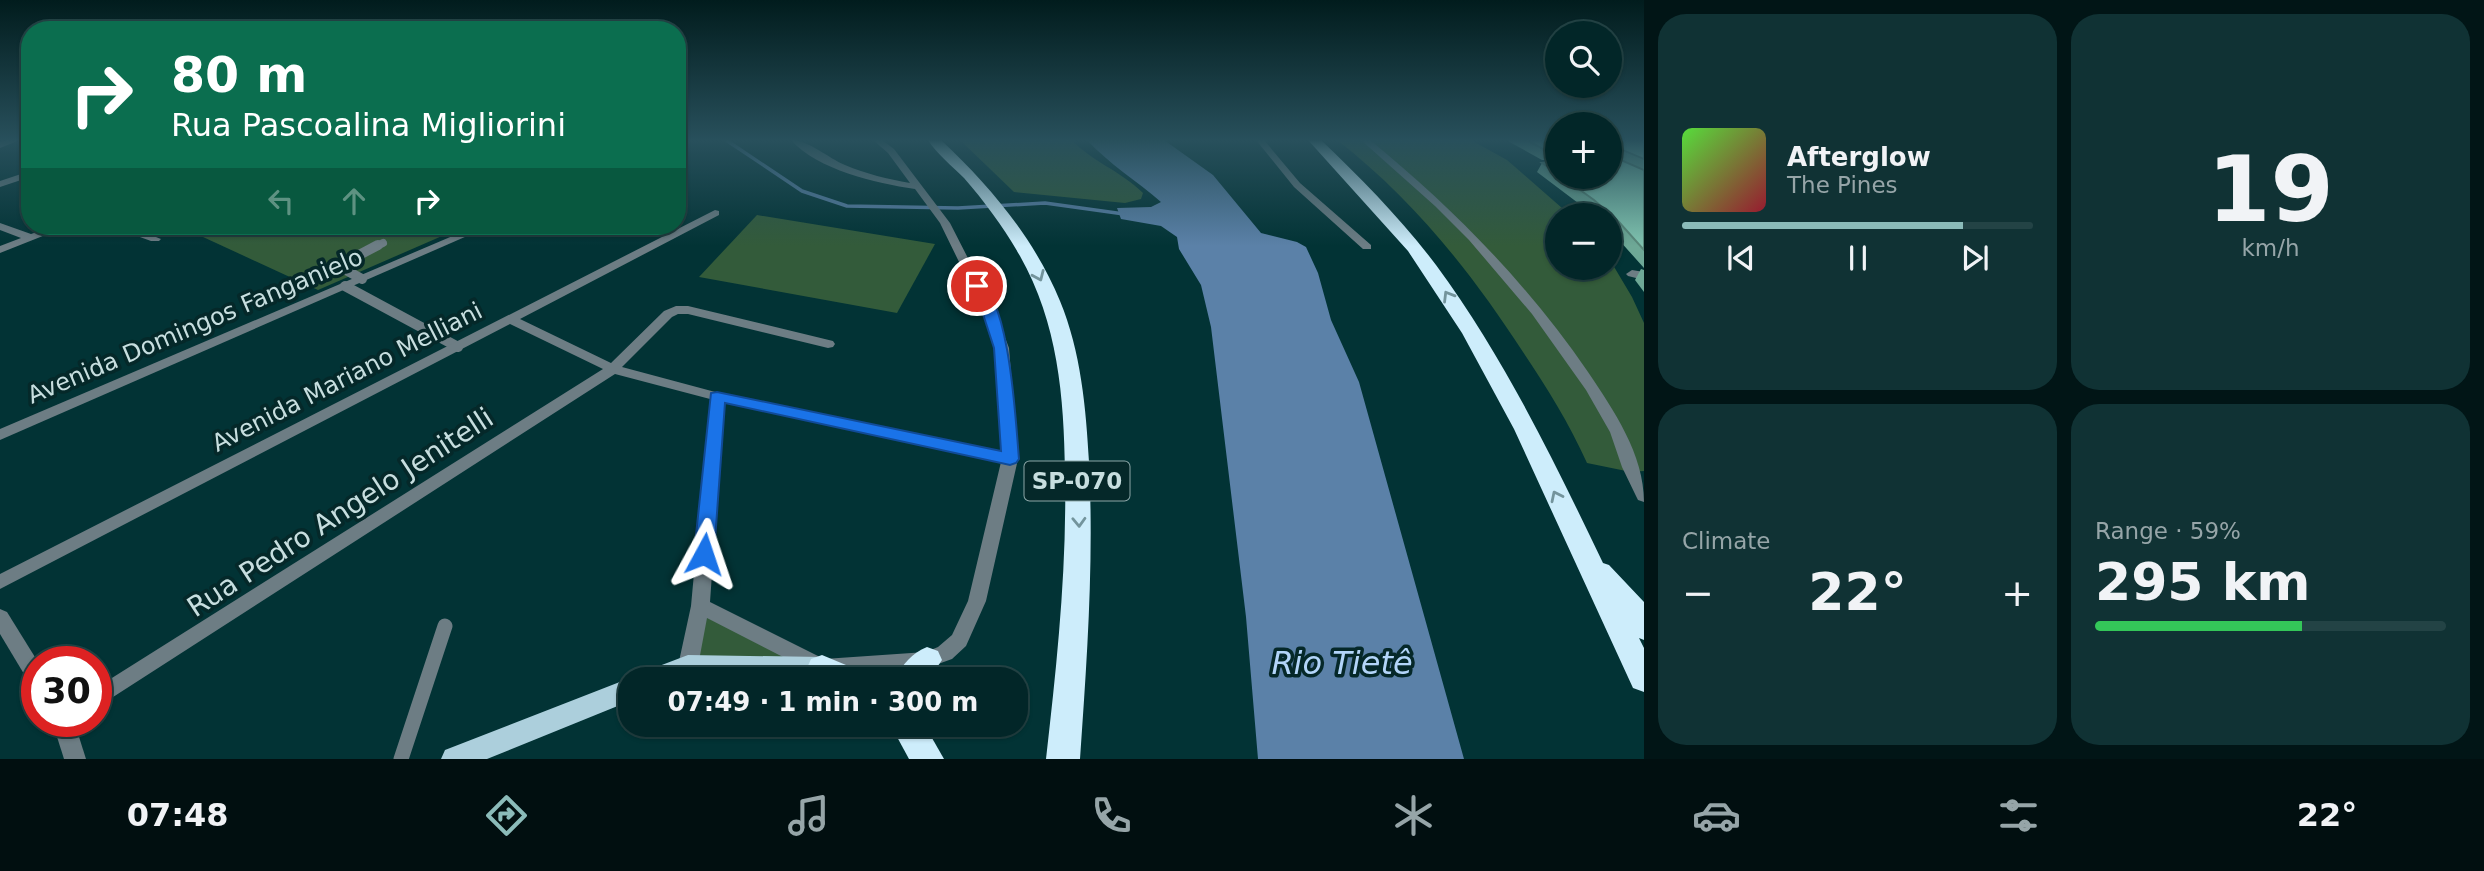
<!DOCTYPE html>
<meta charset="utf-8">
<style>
:root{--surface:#022628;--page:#103234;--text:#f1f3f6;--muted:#96a5a8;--line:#234345;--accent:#8bbbb9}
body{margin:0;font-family:"DejaVu Sans",sans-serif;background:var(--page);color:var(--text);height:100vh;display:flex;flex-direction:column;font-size:26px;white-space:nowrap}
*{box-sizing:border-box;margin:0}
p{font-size:23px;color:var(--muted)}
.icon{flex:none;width:38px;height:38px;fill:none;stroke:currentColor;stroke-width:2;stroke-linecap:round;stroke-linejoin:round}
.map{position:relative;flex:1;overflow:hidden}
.sheet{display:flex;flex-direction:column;gap:14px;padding:14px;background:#011516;width:840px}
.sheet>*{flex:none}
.guide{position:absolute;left:21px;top:21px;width:665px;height:214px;border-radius:28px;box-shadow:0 2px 5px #0004,0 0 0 2px var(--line);background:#0b6e4f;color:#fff;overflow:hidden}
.tools{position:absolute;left:1545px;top:21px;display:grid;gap:14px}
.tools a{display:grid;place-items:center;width:77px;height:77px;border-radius:50%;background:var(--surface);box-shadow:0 2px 5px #0004,0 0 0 2px var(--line);font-size:35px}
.speed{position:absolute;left:21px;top:646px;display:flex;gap:14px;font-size:35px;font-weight:700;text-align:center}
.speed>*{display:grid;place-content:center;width:91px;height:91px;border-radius:50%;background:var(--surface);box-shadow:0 2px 5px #0004,0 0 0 2px var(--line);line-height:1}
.speed .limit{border:10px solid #d22;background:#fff;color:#111}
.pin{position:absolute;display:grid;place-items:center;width:60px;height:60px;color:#fff;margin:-30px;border:4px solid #fff;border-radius:50%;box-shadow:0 2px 7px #0007}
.me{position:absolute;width:77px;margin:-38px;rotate:5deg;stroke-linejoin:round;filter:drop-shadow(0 0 5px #0008)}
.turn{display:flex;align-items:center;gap:24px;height:147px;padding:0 35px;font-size:32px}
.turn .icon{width:91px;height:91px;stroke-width:2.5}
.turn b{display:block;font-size:49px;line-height:60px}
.lanes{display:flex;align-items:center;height:66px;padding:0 35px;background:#0003;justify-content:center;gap:35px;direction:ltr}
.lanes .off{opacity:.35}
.big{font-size:52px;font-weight:700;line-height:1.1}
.sheet .widget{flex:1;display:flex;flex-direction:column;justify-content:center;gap:10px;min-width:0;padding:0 24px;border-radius:28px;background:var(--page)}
.sheet .dial{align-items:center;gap:0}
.dial b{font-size:91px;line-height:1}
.song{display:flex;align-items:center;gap:21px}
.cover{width:84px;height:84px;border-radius:10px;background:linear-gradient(135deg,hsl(110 70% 55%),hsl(350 70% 35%))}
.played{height:7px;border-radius:4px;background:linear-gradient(90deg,var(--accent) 80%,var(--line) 80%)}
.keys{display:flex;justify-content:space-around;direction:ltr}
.heat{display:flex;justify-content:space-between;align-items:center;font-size:38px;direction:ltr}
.charge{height:10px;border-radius:5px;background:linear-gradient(90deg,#34c759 59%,var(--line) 0)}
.sheet .tiles{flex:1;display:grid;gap:14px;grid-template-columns:repeat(2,1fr)}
.trip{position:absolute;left:618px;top:667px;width:410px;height:70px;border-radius:28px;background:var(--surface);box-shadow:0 2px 5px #0004,0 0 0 2px var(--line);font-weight:700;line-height:70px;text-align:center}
.menu{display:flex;height:112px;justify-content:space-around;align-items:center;background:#010f10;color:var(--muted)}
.menu .icon{width:49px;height:49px}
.menu .current{color:var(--accent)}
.menu b{font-size:32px;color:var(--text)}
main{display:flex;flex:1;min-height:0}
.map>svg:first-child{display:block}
.green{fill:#335b3a}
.water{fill:#5b81a8}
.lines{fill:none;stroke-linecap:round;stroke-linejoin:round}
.stream{stroke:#5b81a8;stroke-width:3.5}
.lane-far2{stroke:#6d7d84;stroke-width:8}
.lane-far1{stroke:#6d7d84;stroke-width:10}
.lane{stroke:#6d7d84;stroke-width:15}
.street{fill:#6d7d84;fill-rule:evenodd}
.primary{fill:#accfdc;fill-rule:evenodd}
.highway{fill:#cdedfb;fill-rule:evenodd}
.wall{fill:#6ea896}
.shaded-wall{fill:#5a887a}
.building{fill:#80c3af;stroke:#5a887a;stroke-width:2}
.oneway{stroke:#73949c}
.route{fill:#1a73e8;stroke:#114b97;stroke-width:2}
.labels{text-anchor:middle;stroke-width:7;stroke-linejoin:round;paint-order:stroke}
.shield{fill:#052829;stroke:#8da7a8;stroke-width:2}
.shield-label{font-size:23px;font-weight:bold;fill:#c7dedf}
.street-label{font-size:24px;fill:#c7dedf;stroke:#052829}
.near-street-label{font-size:28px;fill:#c7dedf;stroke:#052829}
.near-water-label{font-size:32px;font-style:italic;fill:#b3d5f9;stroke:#052829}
</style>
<main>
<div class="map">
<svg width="1644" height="759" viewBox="0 0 1644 759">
<rect width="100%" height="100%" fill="#023335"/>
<g class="green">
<path d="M 960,140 L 1072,140 C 1091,161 1121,171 1143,193 L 1141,199 L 1125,203 L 1014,192 Z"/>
<path d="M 1337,140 L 1471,140 L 1507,160 L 1570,215 L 1558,215 L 1558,268 L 1610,268 L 1610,260 L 1632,297 L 1644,323 L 1644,471 L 1631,472 L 1587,463 C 1569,423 1547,388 1523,352 C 1471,272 1413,199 1337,140 Z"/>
<polygon points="757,215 935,244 897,313 699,277"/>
<polygon points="198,226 465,226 318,290 190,231"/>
<polygon points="700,606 822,668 688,666"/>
</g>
<path class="water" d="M 1087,140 L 1164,140 L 1213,175 L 1261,233 L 1297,242 L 1306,247 L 1318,273 L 1331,320 L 1359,382 L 1464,759 L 1258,759 L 1246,617 L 1211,327 L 1201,285 L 1179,249 L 1177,237 L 1161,226 L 1121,219 L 1117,208 L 1151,207 L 1161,202 C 1137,181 1109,164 1087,140 Z"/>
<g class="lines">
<polyline class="stream" points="726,140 802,191 847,206 958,208 1045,203 1124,214"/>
<polyline class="lane-far2" points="375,247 383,243"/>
<g class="lane-far1">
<polyline points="362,279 344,269 344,263 378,245"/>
<polyline points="345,286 458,347"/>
</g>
<polyline class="lane" points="401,759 445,626"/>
<g class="street">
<polygon points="8,140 20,140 0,148 0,142"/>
<polygon points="677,140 681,141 681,145 677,146"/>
<path d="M 791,140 C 809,140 828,158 845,165 C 866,174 888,179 910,183 L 888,153 L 873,140 L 882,140 L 894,149 L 950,223 L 995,311 L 1009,348 L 1018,459 L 986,601 L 966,646 L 952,659 L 927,668 L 822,677 L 707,618 L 698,666 L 695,672 L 688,674 L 681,672 L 678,666 L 691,606 L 710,399 L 615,374 L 96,708 L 96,688 L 603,369 L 510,324 L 0,589 L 0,574 L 715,210 L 719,211 L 719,215 L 520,319 L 611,363 L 664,311 L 676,306 L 688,306 L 833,341 L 835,344 L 833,347 L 828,348 L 688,314 L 678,314 L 672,317 L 622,367 L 719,393 L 1002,452 L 995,348 L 983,311 L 940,223 L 915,189 C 875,183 818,170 791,140 ZM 724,403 L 1001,462 L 968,601 L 952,635 L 938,647 L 926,652 L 824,659 L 710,602 Z"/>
<polygon points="1256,140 1264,140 1300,183 1371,245 1371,249 1363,249 1294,187"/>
<path d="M 1361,140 L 1370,140 C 1453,208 1527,283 1588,372 C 1614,411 1644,454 1644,502 L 1638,500 L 1636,496 L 1622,467 L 1610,432 L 1586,390 L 1532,314 L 1469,240 L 1435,206 Z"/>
<polygon points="30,171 30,177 0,187 0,181"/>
<polygon points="0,223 31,234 54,226 68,226 0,253 0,246 21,238 0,230"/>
<polygon points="114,226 128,226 161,239 159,241 151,241 115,228"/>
<polygon points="476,226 490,226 0,440 0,429"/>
<polygon points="1632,270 1644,272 1644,280 1628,276 1626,274"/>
<polygon points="0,609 7,612 38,662 37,687 30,684 0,634"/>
<polygon points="52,721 74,721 86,759 64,759"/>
</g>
<g class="primary">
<polygon points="688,655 822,657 831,660 835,668 831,676 822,679 689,677 642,679 646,671"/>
<polygon points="630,678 633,679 630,679 630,701 487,759 441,759 445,750"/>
</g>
<g class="highway">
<path d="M 928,140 L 941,140 C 990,186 1034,238 1060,301 C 1081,352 1086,408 1089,462 C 1094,562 1087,659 1080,759 L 1046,759 C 1057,663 1067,569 1065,472 C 1064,397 1058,323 1020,256 C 1004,228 985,202 964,178 C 952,166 937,154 928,140 Z"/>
<path d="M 1308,140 L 1321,140 C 1362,179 1402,220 1436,265 C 1504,357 1554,461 1603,563 L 1609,565 L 1644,602 L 1644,640 L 1639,638 L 1644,648 L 1644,692 L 1633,688 L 1514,429 L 1462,333 L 1408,251 Z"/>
<path d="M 927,647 L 938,651 L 942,660 L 929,679 L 895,679 C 902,665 912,653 927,647 Z"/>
<polygon points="822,655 858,670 862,679 811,677 807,668 811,659"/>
<polygon points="890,724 924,724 944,759 909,759"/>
</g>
</g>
<g class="wall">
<polygon points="1506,140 1558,140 1558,160 1542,160"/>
<polygon points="1610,140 1644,140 1644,268 1610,230 1610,215 1594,215 1537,172 1542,163 1558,161 1558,177 1610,177"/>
<polygon points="416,226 446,226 435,231"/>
<polygon points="1641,269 1644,270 1644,292 1635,280"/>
</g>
<polygon class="shaded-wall" points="434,226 446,226 435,231"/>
<g class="building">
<polygon points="1526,140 1558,140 1558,151 1547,151"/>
<polygon points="1610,140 1644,140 1644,159 1613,146 1614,157 1644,170 1644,250 1619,222 1594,200 1562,177 1610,177"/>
<polygon points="1558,161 1558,174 1542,163"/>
</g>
<defs><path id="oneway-chevron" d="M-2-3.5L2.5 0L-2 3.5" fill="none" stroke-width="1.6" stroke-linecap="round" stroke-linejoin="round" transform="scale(1.75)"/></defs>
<g class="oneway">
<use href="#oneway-chevron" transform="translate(1039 276) rotate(66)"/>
<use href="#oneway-chevron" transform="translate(1448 296) rotate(-121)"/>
<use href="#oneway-chevron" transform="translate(1556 496) rotate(-116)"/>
<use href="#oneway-chevron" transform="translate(1079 522) rotate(88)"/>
</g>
<linearGradient id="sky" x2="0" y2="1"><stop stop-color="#011c1d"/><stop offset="0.57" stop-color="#28505c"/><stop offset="1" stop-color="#28505c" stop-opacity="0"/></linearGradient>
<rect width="1644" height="246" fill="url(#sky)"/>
<path class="route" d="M 977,282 C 1010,293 1016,427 1019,459 L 1016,463 L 1010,465 L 725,403 L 714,554 L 711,559 L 704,561 L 697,559 L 694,554 L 711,393 L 717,392 L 1001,451 L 994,348 L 982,311 L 970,286 Z"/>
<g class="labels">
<rect class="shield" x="1024.5" y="461.5" width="105" height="39" rx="5"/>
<g class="shield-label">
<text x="1077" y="489">SP-070</text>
</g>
<g class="street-label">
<text transform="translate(195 326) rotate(-23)" y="8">Avenida Domingos Fanganielo</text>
<text transform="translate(347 377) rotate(-27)" y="8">Avenida Mariano Melliani</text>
</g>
<g class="near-street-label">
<text transform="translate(340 512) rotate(-33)" y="10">Rua Pedro Angelo Jenitelli</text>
</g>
<g class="near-water-label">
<text x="1342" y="674">Rio Tietê</text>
</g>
</g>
</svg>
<div class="tools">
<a><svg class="icon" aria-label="search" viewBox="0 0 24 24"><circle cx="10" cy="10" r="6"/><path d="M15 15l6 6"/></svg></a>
<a>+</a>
<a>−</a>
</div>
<div class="speed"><div class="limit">30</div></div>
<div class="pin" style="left:977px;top:286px;background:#d93025"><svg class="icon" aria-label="arrive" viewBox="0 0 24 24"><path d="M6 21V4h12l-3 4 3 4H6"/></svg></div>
<svg class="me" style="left:704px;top:554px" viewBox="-20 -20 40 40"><path d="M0-17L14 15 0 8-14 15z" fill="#1a73e8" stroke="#fff" stroke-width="4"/></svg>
<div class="trip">07:49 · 1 min · 300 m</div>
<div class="guide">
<div class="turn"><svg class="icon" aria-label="right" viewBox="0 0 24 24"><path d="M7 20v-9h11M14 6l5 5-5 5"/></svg><div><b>80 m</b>Rua Pascoalina Migliorini</div></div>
<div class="lanes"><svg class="icon off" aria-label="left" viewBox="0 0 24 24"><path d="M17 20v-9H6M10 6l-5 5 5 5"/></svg><svg class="icon off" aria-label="ahead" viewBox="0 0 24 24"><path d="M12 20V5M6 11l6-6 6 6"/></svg><svg class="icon" aria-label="right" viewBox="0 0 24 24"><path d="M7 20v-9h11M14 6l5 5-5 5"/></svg></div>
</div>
</div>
<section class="sheet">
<div class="tiles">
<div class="widget">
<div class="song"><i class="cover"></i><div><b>Afterglow</b><p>The Pines</p></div></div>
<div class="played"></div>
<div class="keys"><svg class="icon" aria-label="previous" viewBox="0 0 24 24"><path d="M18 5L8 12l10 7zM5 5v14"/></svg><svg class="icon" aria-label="pause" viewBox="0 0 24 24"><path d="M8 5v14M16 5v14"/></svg><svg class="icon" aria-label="next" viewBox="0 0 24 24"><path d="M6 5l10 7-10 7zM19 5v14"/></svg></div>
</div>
<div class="widget dial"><b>19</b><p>km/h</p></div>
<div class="widget"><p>Climate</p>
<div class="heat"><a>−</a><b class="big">22°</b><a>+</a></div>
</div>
<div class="widget"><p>Range · 59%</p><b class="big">295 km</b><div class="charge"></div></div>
</div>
</section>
</main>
<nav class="menu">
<b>07:48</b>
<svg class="icon current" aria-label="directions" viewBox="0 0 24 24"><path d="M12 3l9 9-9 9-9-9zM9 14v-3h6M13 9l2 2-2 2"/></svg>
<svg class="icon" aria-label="music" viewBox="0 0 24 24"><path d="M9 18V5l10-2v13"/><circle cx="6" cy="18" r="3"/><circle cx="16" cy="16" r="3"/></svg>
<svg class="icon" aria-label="phone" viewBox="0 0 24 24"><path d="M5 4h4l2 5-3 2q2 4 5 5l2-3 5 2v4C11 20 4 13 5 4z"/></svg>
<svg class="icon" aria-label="climate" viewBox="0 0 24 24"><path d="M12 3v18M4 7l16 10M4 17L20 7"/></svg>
<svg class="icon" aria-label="car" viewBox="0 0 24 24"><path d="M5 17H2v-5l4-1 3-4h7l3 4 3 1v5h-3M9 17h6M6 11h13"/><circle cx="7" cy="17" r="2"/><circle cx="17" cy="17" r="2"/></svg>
<svg class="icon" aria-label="filters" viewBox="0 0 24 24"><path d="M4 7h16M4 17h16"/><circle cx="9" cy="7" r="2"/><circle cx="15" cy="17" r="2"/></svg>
<b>22°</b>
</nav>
